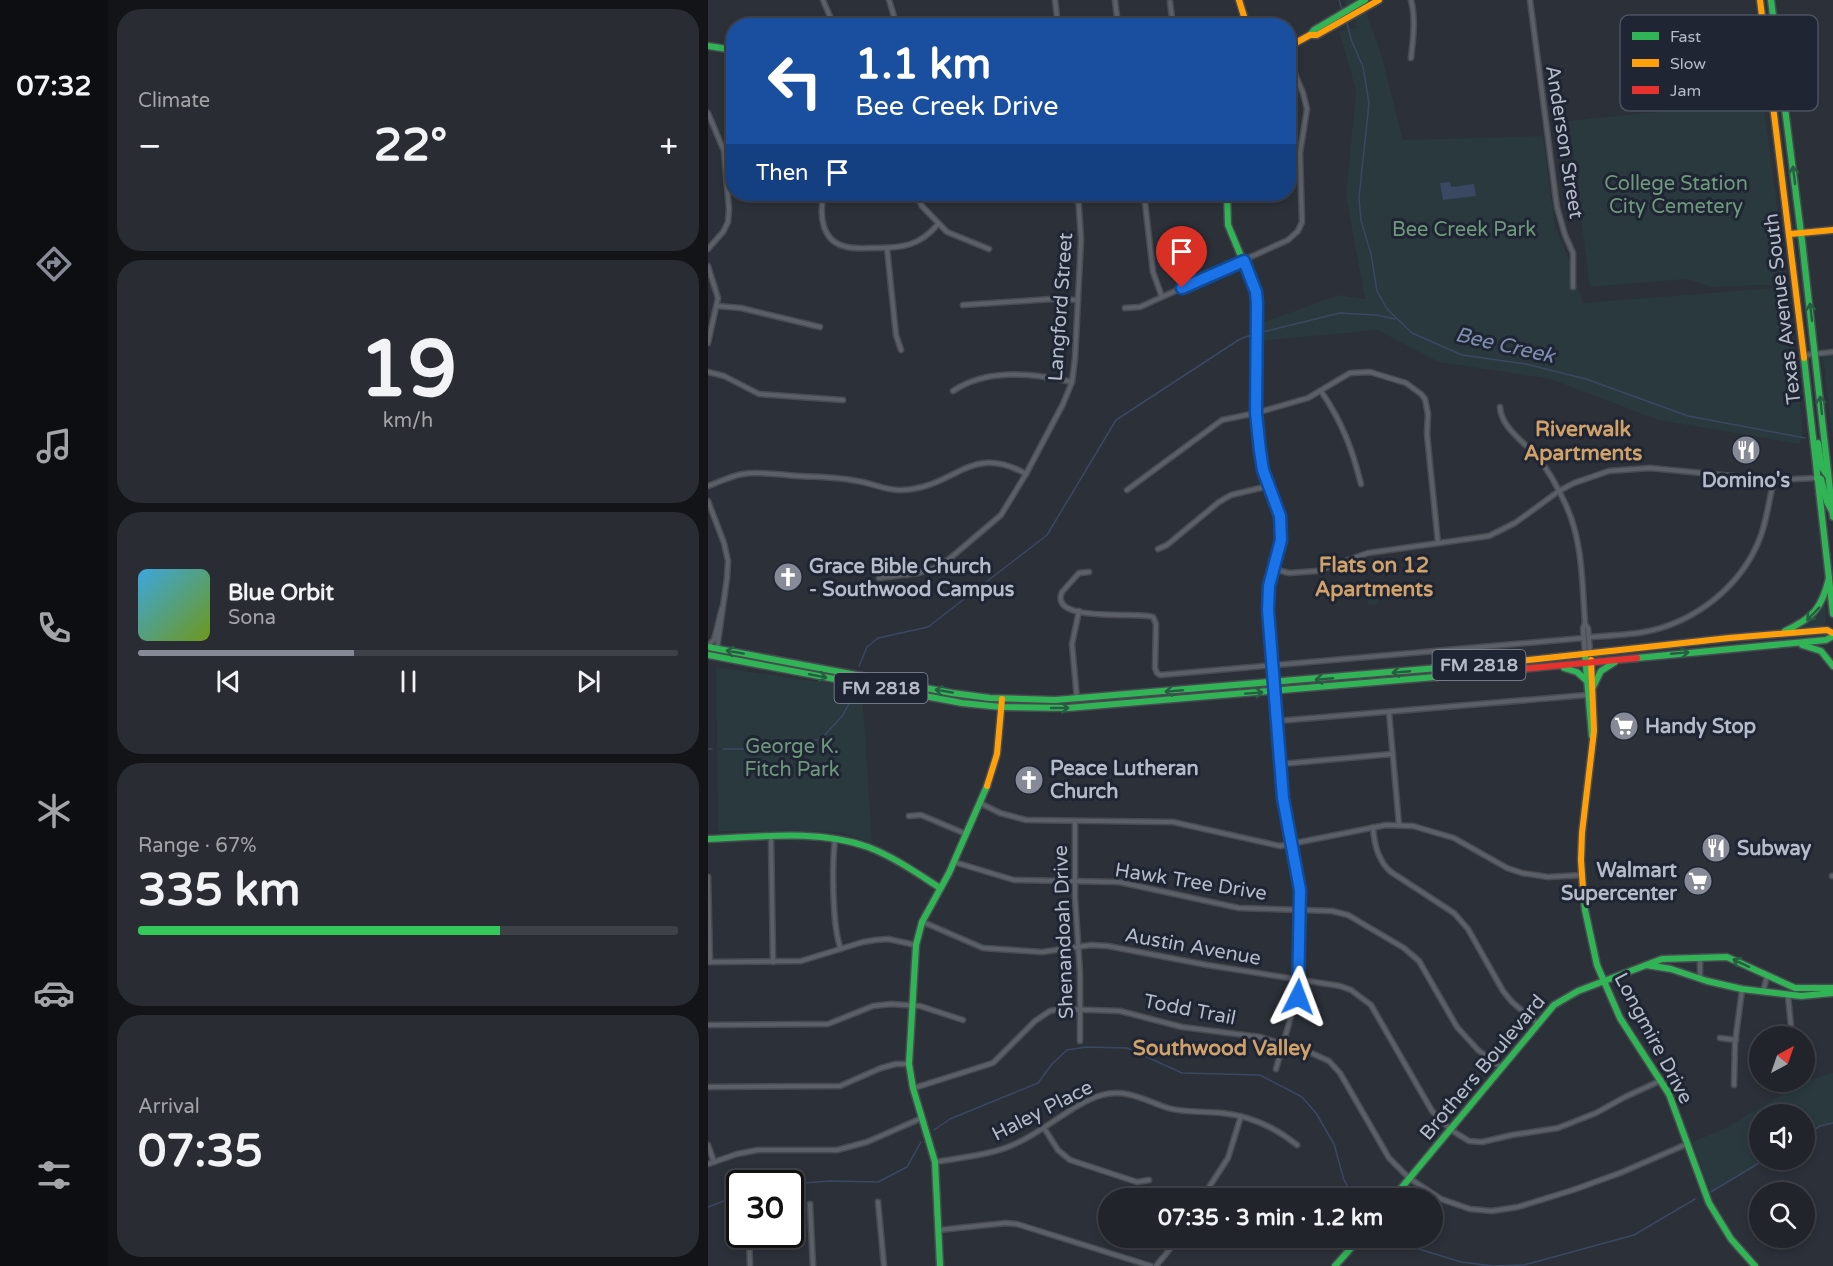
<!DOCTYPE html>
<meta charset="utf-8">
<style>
:root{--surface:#21242a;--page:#292c32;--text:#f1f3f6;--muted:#a2a4a8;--line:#3e4147;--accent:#868a96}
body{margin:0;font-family:"Varela Round",sans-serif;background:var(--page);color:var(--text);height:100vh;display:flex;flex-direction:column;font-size:22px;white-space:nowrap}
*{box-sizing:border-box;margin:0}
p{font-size:20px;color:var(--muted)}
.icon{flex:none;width:33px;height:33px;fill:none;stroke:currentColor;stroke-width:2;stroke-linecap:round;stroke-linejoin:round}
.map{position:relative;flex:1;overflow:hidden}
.details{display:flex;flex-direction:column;gap:9px;padding:9px;background:#121417;width:600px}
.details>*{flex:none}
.guide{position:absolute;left:18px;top:18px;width:570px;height:183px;border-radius:24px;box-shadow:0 3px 9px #0003,0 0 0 2px var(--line);background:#1a4fa0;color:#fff;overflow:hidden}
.needle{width:39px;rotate:40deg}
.buttons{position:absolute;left:1041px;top:1026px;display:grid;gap:12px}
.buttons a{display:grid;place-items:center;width:66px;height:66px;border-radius:50%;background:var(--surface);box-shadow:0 3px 9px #0003,0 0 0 2px var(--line);font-size:30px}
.speed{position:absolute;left:18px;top:1170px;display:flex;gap:12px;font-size:30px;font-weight:700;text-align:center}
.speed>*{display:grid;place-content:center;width:78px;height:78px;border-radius:50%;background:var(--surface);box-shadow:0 3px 9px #0003,0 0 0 2px var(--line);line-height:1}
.speed .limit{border:3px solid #111;border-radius:9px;background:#fff;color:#111}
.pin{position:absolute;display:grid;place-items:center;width:51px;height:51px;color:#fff;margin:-62px -26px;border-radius:50% 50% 50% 0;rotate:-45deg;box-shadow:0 0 6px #0007}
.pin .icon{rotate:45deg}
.me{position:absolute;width:66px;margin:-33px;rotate:3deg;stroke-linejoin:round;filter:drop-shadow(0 0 4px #0008)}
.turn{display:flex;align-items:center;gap:21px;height:126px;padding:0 30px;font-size:27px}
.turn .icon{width:78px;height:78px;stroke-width:2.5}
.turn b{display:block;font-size:42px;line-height:51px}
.then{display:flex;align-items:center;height:57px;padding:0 30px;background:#0003;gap:12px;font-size:22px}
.big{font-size:45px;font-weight:700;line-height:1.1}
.details .tile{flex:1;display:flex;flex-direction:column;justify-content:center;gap:9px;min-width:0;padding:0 21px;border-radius:24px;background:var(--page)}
.details .dial{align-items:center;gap:0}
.dial b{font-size:78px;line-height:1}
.song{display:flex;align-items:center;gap:18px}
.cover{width:72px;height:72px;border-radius:9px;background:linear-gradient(135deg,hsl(200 70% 55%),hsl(80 70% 35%))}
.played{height:6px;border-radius:3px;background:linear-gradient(90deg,var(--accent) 40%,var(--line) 40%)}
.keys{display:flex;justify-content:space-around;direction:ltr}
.heat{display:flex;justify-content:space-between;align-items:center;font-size:33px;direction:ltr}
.charge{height:9px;border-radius:4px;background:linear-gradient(90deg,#34c759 67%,var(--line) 0)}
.trip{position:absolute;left:390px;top:1188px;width:345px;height:60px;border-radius:30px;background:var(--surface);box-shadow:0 3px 9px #0003,0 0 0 2px var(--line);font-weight:700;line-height:60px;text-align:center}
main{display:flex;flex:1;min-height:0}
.tab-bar{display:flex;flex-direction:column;width:108px;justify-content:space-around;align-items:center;background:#0d0e11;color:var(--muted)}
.tab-bar .icon{width:42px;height:42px}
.tab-bar .current{color:var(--accent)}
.tab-bar b{font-size:27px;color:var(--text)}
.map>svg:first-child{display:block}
.green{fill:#29393e}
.water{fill:#3b4862}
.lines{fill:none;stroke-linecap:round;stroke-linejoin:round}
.stream{stroke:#3b4862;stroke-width:1.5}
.street-casing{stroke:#484b51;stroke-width:7}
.fast-casing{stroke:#484b51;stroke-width:9}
.slow-casing{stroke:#484b51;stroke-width:9}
.jam-casing{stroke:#484b51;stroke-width:9}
.street{stroke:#5b5f67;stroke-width:4}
.fast{stroke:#30b455;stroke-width:6}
.slow{stroke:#ff9f0a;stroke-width:6}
.jam{stroke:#e5322d;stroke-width:6}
.oneway{stroke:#265e41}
.route-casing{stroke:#114b97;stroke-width:15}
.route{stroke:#1a73e8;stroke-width:10}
.labels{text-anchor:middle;stroke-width:6;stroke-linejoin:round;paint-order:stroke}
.shield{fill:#1f2533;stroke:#898e9c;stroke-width:1.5}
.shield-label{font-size:18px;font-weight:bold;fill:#b6bbc9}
.street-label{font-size:20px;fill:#b6bbc9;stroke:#1f2533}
.park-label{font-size:20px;fill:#6f997d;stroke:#1f2533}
.poi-label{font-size:20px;font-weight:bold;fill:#b6bbc9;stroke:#1f2533;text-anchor:start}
.water-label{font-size:21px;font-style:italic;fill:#7f8eaf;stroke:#1f2533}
.neighbourhood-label{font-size:21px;font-weight:bold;fill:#d0a26a;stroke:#1f2533}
.key{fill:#1f2533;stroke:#4c5260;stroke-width:1.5}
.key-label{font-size:16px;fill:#b6bbc9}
</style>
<main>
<nav class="tab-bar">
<b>07:32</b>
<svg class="icon current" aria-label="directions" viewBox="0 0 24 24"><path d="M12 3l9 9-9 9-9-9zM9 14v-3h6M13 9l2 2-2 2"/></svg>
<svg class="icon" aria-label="music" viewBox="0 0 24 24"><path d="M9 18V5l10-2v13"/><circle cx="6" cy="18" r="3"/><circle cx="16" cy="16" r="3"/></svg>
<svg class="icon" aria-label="phone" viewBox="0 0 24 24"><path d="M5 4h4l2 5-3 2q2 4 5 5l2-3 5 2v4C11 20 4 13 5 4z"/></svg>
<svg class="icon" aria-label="climate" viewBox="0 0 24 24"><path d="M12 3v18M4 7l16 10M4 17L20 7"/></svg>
<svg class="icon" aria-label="car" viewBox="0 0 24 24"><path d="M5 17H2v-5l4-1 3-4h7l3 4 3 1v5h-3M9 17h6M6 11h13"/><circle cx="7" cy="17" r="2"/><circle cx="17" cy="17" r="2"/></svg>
<svg class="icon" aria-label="filters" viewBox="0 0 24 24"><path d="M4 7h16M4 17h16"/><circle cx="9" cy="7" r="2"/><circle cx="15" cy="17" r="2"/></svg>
</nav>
<section class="details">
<div class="tile"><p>Climate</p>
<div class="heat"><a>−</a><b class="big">22°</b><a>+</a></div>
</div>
<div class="tile dial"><b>19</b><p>km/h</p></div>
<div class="tile">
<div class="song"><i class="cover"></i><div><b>Blue Orbit</b><p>Sona</p></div></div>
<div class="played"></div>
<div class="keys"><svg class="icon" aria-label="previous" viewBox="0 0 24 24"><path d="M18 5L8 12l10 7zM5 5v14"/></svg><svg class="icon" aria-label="pause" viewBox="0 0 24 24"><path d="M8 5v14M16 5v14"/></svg><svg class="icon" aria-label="next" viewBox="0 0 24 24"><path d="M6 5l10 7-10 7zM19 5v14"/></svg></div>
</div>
<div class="tile"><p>Range · 67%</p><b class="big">335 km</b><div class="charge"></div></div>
<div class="tile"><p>Arrival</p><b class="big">07:35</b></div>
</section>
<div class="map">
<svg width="1125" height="1266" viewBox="0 0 1125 1266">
<rect width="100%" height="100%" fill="#2c3038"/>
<g class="green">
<polygon points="636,0 653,0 672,50 695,140 835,136 847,226 863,264 875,303 1080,287 1095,432 1092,444 950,420 843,379 731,362 669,330 552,341 554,323 630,295 657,299 638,196 648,91 631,31 649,28"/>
<polygon points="1055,101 1080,284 1005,287 978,279 882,287 861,121"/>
<polygon points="1125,356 1125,440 1115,357"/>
<polygon points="669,587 670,604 660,605 658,588"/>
<polygon points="1115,605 1117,606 1118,620 1116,626 1092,628"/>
<polygon points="8,667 154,688 164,843 132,832 10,831"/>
<polygon points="1125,1073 1125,1123 1112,1126 1097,1136 1096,1114 1052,1114 1052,1160 1056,1160 1003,1192 984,1142 1016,1129 1097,1081"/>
</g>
<polygon class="water" points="742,182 743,187 766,184 768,196 735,200 732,183"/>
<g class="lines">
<g class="stream">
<polyline points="631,0 634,9"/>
<polyline points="639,23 643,39 655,67 661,103 651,198 653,221 663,254 669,291 679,309 704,333 754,355 818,364 878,379 980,416 1097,438"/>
<polyline points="551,333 632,313 668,315 687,319"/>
<polyline points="151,666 159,647 170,638 220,627 339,535 408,420 532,339 546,334"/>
<polyline points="0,749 4,749"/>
<polyline points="15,749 57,749 113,739 135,715 148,690"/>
<polyline points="226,1130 242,1119 330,1083 344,1064 359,1050 378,1047 419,1048 474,1073 552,1075 594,1097 608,1113 626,1144 636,1180 646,1198"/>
<polyline points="1096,1136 1112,1126 1125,1123"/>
<polyline points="81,1184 123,1181 170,1182 199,1167 213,1142"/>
<polyline points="1003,1192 1056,1160"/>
<polyline points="0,1207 32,1195"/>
<polyline points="692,1238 711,1249 753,1262 785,1266 816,1265 926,1235 987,1199"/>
</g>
<g class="street-casing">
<g id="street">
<polyline points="115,0 126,26"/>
<polyline points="181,0 189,26"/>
<polyline points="347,0 350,26"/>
<polyline points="407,0 410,26"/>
<path d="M 703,0 C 708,19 705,39 703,58"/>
<polyline points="822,0 849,207 857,235 865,253 865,287"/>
<polyline points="462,2 465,26"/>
<polyline points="0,113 16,151 21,209 20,222 15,232 0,249"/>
<path d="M 116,194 C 111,214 113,242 139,247 C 147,249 158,248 167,248 C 194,248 212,246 230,224"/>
<polyline points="208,194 214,206 239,232 281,249"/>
<polyline points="436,194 445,272 454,297"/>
<polyline points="179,248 188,335 193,350"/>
<polyline points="0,266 10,298 0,343"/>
<polyline points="255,305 343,299 370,300"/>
<polyline points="9,306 33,308 112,327"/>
<polyline points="417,308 432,307 580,240 590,231 594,222 592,153 599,109 595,93 580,57"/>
<polyline points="1097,355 1125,352"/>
<polyline points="0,372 16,376 51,394 135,400"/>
<path d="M 245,391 C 279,368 325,373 364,382"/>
<path d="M 613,391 C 634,422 644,448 653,484"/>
<path d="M 792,407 C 793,428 817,442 830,458 C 840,470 849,486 856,501 C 875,539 874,582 877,623 L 875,628 L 877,654"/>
<path d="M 0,486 C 11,482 23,476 35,474 C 53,471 72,475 90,476 C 109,477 130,477 149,481 C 164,483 178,491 194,490 C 248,488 262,442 318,474"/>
<polyline points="419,490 514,420 548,413 600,398 642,373 662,372 698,383 713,394 717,399 720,414 719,434 730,543"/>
<polyline points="0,501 16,543 20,561 19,578 9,649"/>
<polyline points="450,549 459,545 511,502 523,495 561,486"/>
<polyline points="198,563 199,575"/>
<polyline points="566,569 581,573 609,571 660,553 781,536 807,523 851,491 866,483 901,471 942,468 1066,480 1108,478"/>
<path d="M 381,572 L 371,573 L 354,592 C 340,624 433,611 445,617 L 448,624 L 447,668 L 449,673 L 452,675 L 876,638"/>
<polyline points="171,578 211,573 226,568 240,560 293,515 318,474 355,404 364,382 367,358 373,239 370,194"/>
<polyline points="877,624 880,628 882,652"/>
<path d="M 881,637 C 899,636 918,635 936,632 C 986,623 1033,587 1052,538 C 1059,520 1061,499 1066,480"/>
<polyline points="0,645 6,640 14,608"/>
<polyline points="567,691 575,798 592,890 591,988 568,1069"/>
<polyline points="369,699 364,644 371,611"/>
<polyline points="681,712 691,825"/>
<polyline points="569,721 879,695"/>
<polyline points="573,764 684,754"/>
<polyline points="272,803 292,813 318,820 465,822 572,846 678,825 705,826 746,838 799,868 814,873 840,877 874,875"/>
<polyline points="201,816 213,815 258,834"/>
<polyline points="367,822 367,897 372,973 372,1041"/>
<path d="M 665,827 C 666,844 670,861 683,872 L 746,913 L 760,929 L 795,991 L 804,1002 L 830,1024"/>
<polyline points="63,838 65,962"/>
<path d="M 127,840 C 124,863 124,928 133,949"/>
<polyline points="246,862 306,880 411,882 531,908 624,911 640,915 696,948 711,961 749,1027 770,1050 794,1068"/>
<polyline points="1124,876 1125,876"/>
<polyline points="0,877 2,962"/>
<polyline points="215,922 275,948 334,952 383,945 400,946 499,965 632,986 643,990 663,1005 724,1111 743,1130 761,1141 774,1142 804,1135 850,1128 888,1113 917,1097 954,1080"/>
<polyline points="0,962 93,961 155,942 167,940 180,939 208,945"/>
<polyline points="992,978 992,957"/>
<polyline points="1055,992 1059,976"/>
<polyline points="1080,996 1084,1036"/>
<polyline points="0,1025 120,1024 165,1006 183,1004 212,1006 255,1020"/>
<polyline points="1012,1038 1028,1040"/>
<polyline points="1026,1085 1027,1043 1034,990"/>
<polyline points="0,1087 132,1086 173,1068 188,1064 201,1064"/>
<polyline points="206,1088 285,1063 327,1021 342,1011 353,1009 412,1011 474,1027 552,1037 601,1052 621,1061 632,1073 681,1158 701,1178 733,1199 762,1209 784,1211 810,1207 865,1190 912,1173 979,1144"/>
<polyline points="336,1128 350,1150 362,1160 429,1182 441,1180"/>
<polyline points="0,1145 6,1162"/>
<path d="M 227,1162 C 255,1157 286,1155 311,1142 C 339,1129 366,1103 394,1095 C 418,1088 438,1101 460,1108 C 478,1113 496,1111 514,1113 C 542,1116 567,1127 589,1145"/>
<polyline points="0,1164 29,1154 50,1150 129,1150 159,1142 214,1118"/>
<polyline points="494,1198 520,1158 533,1116"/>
<polyline points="170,1202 176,1266"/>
<polyline points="102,1204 105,1266"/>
<polyline points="231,1230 298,1223 309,1224 443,1266"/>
<polyline points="41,1234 42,1266"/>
<polyline points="448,1266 471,1238"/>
</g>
</g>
<g class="fast-casing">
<g id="fast">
<polyline points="1063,0 1094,241 1125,517"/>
<polyline points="602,35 606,30 657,0"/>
<polyline points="0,46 26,50"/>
<polyline points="519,194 520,225 548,292 548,413 552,451 555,470 572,516 573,540 560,598 566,685"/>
<polyline points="1096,358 1125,614"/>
<polyline points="1110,443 1114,468 1120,476"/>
<polyline points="1109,478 1113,479 1119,502 1124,511"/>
<path d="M 1077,631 C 1105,618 1114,608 1121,578"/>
<polyline points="1094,645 1113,651 1125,666"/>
<polyline points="0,647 244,693 282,698 347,700 802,662"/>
<polyline points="0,655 254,703 293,707 360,708 751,675"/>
<polyline points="877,655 884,736"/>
<polyline points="929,658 1118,640 1125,636"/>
<polyline points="856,668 869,672 879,681"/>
<polyline points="885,687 893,671 907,662"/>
<path d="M 0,839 C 52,837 110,829 160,847 C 186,857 209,873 232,888"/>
<polyline points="875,889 877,910 889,965 912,1018 961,1094 1001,1203 1023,1239 1047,1266"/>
<polyline points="938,965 963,969 999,981 1034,989 1093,996 1125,993"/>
<polyline points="685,1198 846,1005 870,991 954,959 1019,957 1087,988 1125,988"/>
<polyline points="232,1266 227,1162 205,1088 201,1064 208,945 214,922 241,873 279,786"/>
<polyline points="627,1266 652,1238"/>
</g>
</g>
<g class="slow-casing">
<g id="slow">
<polyline points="531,0 539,26"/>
<polyline points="1052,0 1096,358"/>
<polyline points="580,47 602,35 609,35 671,0"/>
<polyline points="1082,234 1125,230"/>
<polyline points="802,662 1021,638 1119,630 1125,633"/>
<polyline points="279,786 289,754 294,699"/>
<polyline points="875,889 873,860 874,833 886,731 883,660"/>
</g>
</g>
<g class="jam-casing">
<polyline id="jam" points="751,675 929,658"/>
</g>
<use href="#street" class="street"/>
<use href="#fast" class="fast"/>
<use href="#slow" class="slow"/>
<use href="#jam" class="jam"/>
</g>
<defs><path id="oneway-shaft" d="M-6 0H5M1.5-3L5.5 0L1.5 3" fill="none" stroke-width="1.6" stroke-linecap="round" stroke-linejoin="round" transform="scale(1.5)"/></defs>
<g class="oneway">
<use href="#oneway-shaft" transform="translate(1086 175) rotate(-97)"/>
<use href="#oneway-shaft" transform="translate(1103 312) rotate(-97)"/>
<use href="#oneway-shaft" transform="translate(1113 405) rotate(-96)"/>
<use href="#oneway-shaft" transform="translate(1105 614) rotate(134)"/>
<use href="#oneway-shaft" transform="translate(27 652) rotate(-170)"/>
<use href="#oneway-shaft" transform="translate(972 653) rotate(-5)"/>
<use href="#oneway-shaft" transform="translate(693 672) rotate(175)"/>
<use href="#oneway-shaft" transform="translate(110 676) rotate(11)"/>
<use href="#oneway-shaft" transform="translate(616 679) rotate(175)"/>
<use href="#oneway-shaft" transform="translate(236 691) rotate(-170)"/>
<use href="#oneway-shaft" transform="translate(466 691) rotate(175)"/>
<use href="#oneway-shaft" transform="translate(546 693) rotate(-4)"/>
<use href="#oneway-shaft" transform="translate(352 708)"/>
<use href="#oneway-shaft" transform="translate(1033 963) rotate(-155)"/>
</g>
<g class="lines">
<g class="route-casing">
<polyline id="route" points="474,288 536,261 548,292 549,303 548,413 552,451 555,470 572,516 573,540 561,586 560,610 575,798 592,890 590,997"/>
</g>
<use href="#route" class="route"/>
</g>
<defs>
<g id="restaurant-disc" transform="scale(1.5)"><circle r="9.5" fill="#868a96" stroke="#1f2533"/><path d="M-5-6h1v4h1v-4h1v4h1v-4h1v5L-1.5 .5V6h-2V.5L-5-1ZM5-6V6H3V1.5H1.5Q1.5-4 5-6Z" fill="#fff"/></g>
<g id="church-disc" transform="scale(1.5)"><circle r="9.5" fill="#868a96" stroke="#1f2533"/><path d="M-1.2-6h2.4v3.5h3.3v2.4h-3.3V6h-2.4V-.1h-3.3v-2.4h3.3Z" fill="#fff"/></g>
<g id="supermarket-disc" transform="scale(1.5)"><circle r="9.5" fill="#868a96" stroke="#1f2533"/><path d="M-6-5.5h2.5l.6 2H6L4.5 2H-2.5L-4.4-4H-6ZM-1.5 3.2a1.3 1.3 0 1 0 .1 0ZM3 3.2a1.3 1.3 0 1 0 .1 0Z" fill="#fff"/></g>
</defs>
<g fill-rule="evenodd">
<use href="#restaurant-disc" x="1038" y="450"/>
<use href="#church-disc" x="80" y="577"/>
<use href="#supermarket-disc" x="916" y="726"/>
<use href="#church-disc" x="321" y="780"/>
<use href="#restaurant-disc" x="1008" y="848"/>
<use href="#supermarket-disc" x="990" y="881"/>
</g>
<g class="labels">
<g class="shield">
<rect x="724.5" y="650" width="93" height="30" rx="4.5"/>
<rect x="126.5" y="673" width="93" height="30" rx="4.5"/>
</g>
<g class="shield-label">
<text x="771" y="671">FM 2818</text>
<text x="173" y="694">FM 2818</text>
</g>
<g class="street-label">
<text transform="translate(857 142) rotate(81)" y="7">Anderson Street</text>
<text transform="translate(352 307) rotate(-86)" y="7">Langford Street</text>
<text transform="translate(1074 309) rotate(-97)" y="7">Texas Avenue South</text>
<text transform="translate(483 881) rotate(9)" y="7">Hawk Tree Drive</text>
<text transform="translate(355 932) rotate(-92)" y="7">Shenandoah Drive</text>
<text transform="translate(485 946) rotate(10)" y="7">Austin Avenue</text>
<text transform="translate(482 1009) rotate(11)" y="7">Todd Trail</text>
<text transform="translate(946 1038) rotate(62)" y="7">Longmire Drive</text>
<text transform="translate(774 1067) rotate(-50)" y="7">Brothers Boulevard</text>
<text transform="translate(334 1110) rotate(-27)" y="7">Haley Place</text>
</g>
<g class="park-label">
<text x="968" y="190">College Station<tspan x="968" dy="23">City Cemetery</tspan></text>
<text x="756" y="236">Bee Creek Park</text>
<text x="84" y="753">George K.<tspan x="84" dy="23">Fitch Park</tspan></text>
</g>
<g class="poi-label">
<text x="1038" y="487" text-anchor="middle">Domino's</text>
<text x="101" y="573">Grace Bible Church<tspan x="101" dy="23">- Southwood Campus</tspan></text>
<text x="937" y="733">Handy Stop</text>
<text x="342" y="775">Peace Lutheran<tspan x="342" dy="23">Church</tspan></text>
<text x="1029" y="855">Subway</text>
<text x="969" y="877" text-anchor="end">Walmart<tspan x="969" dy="23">Supercenter</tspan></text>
</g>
<g class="water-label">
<text transform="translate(797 345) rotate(13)" y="7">Bee Creek</text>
</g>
<g class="neighbourhood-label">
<text x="875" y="436">Riverwalk<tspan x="875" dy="24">Apartments</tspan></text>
<text x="666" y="572">Flats on 12<tspan x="666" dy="24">Apartments</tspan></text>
<text x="514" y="1055">Southwood Valley</text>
</g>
</g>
<rect x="912" y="15" width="198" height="96" rx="9" class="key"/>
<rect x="924" y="32" width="27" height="8" fill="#30b455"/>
<rect x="924" y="59" width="27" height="8" fill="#ff9f0a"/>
<rect x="924" y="86" width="27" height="8" fill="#e5322d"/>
<g class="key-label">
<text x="962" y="42">Fast</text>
<text x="962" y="69">Slow</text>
<text x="962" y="96">Jam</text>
</g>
</svg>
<div class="buttons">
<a><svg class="needle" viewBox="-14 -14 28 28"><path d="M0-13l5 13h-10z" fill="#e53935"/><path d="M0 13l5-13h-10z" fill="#a2a4a8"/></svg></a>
<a><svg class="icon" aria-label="sound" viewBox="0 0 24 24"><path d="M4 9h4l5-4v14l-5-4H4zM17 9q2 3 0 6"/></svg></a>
<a><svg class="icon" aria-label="search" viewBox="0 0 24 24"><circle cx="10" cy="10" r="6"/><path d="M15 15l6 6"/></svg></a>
</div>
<div class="speed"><div class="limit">30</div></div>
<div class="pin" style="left:474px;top:288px;background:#d93025"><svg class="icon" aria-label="arrive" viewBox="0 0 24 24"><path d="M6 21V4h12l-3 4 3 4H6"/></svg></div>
<svg class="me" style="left:590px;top:997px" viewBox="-20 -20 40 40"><path d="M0-17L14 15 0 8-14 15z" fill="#1a73e8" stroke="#fff" stroke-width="4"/></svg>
<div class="trip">07:35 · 3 min · 1.2 km</div>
<div class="guide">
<div class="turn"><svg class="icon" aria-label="left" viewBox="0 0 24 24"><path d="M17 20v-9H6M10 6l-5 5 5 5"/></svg><div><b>1.1 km</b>Bee Creek Drive</div></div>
<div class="then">Then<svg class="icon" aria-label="arrive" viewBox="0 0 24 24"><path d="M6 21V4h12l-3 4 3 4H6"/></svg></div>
</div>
</div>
</main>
